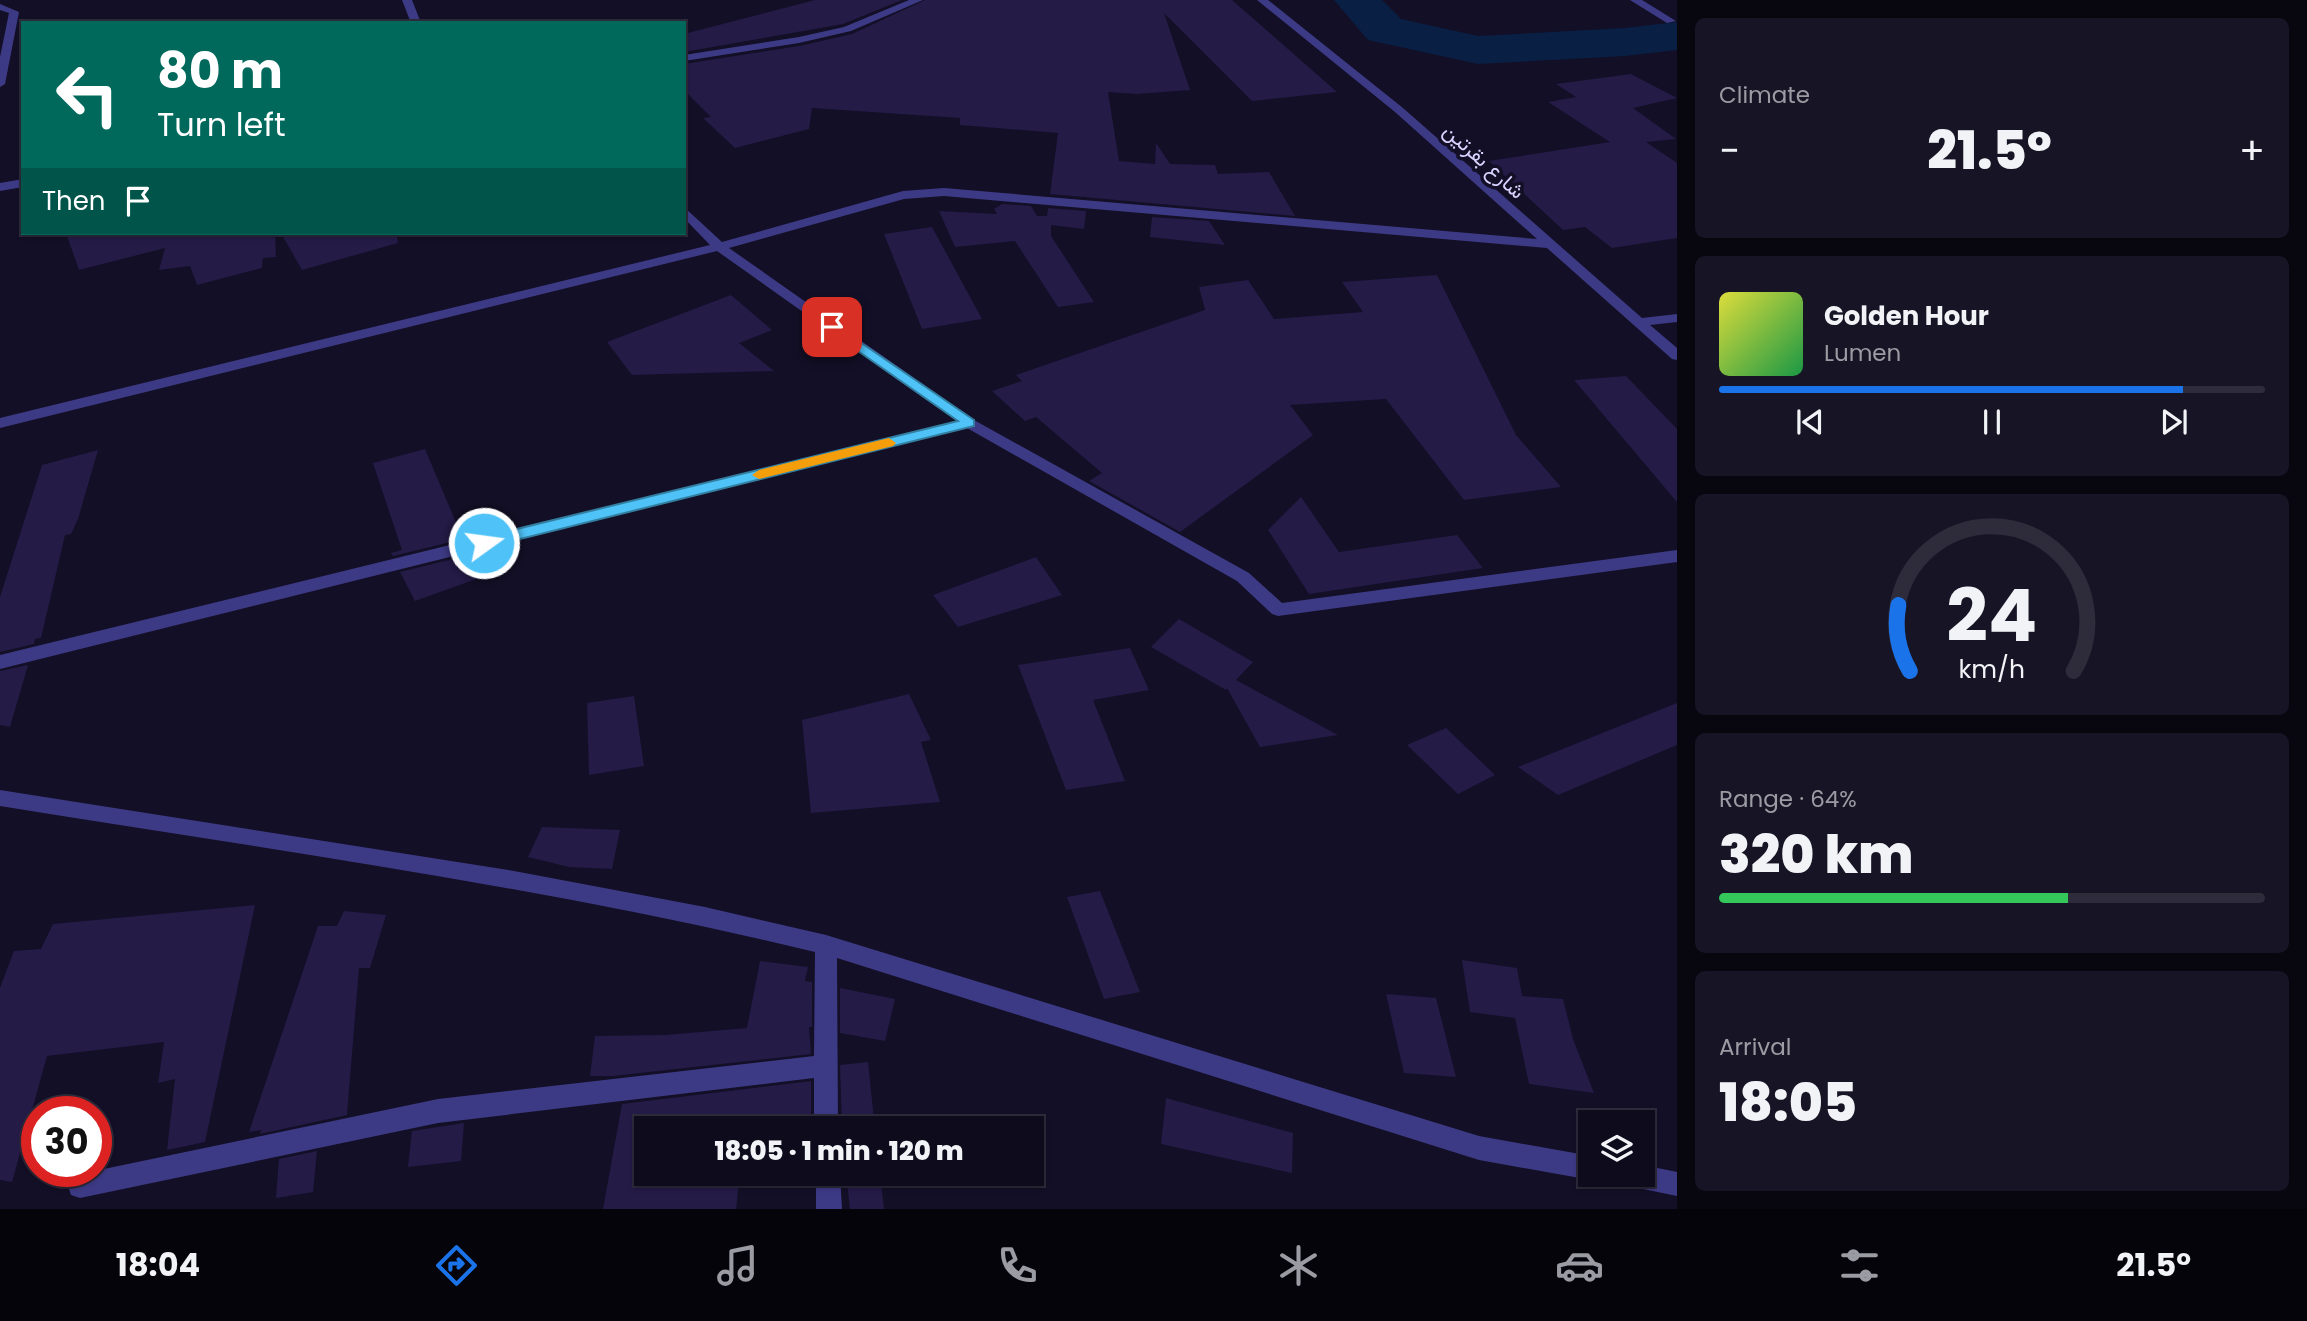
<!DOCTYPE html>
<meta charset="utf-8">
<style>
:root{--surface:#0e0b1c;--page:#171425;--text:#f1f3f6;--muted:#9b9ba3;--line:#2e2b3b;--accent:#1a73e8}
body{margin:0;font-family:Poppins,Vazirmatn,sans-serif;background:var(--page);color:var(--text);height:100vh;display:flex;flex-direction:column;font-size:26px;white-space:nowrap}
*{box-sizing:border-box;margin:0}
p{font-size:23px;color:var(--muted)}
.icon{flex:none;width:38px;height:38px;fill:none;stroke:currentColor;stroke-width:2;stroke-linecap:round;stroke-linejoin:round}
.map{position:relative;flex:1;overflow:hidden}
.side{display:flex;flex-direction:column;gap:18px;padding:18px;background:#08060f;width:630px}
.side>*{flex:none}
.hud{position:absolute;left:21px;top:21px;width:665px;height:214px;border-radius:0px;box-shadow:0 2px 5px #0004,0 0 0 2px var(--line);background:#00695c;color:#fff;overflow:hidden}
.fabs{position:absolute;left:1578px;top:1110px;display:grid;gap:14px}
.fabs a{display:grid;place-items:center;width:77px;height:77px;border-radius:0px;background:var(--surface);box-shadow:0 2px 5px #0004,0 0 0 2px var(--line);font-size:35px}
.speed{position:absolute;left:21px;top:1096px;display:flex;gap:14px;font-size:35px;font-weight:700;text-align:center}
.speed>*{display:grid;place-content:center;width:91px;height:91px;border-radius:50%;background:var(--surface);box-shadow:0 2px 5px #0004,0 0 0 2px var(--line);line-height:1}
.speed .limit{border:10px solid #d22;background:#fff;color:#111}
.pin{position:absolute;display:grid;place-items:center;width:60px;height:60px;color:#fff;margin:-30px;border-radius:14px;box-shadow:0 4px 10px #0006}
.me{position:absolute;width:77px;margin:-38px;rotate:76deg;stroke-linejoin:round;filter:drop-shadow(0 0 5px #0008)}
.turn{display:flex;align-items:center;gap:24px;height:147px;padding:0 21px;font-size:32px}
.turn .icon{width:91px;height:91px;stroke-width:2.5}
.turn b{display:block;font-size:49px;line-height:60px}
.then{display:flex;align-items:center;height:66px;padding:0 21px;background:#0003;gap:14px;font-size:26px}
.big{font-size:52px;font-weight:800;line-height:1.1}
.side .card{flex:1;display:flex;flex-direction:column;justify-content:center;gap:10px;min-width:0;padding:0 24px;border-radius:10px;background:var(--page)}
.side .dial{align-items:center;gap:0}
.dial svg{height:182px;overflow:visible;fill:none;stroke:var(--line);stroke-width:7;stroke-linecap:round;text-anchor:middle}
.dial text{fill:var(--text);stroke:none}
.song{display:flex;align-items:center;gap:21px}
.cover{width:84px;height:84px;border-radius:10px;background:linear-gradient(135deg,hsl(60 70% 55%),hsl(140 70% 35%))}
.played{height:7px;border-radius:4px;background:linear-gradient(90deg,var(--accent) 85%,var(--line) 85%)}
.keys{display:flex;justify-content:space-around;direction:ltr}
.heat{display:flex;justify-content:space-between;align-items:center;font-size:38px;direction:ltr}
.charge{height:10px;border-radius:5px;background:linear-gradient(90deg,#34c759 64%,var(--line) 0)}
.trip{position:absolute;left:634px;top:1116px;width:410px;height:70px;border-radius:0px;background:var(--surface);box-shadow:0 2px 5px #0004,0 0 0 2px var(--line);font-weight:800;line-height:70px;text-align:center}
.dock{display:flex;height:112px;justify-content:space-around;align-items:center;background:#06040b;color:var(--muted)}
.dock .icon{width:49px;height:49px}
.dock .on{color:var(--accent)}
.dock b{font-size:32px;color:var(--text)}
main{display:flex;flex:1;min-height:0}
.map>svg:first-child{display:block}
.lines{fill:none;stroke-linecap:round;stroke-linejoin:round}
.river{fill:#0a1f44;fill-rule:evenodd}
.building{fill:#241b47}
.minor{fill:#3d3a85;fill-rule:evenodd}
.route{fill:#4fc3f7;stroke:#337fa1;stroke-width:2}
.slow{fill:#f59e0b}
.labels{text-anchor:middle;stroke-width:7;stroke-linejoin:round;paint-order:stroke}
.far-street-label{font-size:21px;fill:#d9d4ff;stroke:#130f26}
</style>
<main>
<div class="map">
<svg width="1677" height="1209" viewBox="0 0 1677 1209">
<rect width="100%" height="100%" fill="#130f26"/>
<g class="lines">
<polygon class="river" points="1334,0 1382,0 1401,19 1478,36 1625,28 1677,22 1677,50 1625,56 1478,64 1368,40"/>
</g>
<g class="building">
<polygon points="815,0 902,0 843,24 684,52 684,34"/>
<polygon points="925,0 1232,0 1337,92 1252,101 1164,13 1190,90 1137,94 1108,92 1119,161 1155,164 1156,143 1170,164 1215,165 1218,174 1269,172 1295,216 1050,194 1058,133 960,125 960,118 812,108 809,129 735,148 703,118 711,117 684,90 684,64 799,46 852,34"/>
<polygon points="1631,74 1677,98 1633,108 1676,139 1646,142 1677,163 1677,238 1612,248 1585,227 1563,230 1489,161 1610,142 1548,102 1576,97 1556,84"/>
<polygon points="1002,204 1031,206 1037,216 1047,216 1048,208 1086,211 1084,229 1051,225 1051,236 1094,302 1058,307 1015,241 955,247 939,211 997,214 994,209"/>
<polygon points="1152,217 1209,221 1225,245 1150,237"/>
<polygon points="932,227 982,319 922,329 884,234"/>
<polygon points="66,233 275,233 276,257 263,258 262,268 197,285 190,266 159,270 165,248 79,270"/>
<polygon points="281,233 396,233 398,243 302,270"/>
<polygon points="1437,275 1516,435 1561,487 1464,500 1386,399 1290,405 1313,435 1180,532 1089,481 1102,473 1036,417 1025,421 992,391 1022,381 1016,375 1205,310 1199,287 1248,280 1274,319 1363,312 1342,282"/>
<polygon points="731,295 772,330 739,343 774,371 632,375 607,342"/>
<polygon points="1626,376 1677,429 1677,502 1574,380"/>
<polygon points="425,449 463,539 393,556 391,553 402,550 373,463"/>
<polygon points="98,450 78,519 71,534 65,535 41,638 35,639 34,644 0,652 0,597 42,465"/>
<polygon points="1301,497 1339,552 1457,535 1483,568 1309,594 1268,530"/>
<polygon points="469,555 479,578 415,601 400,572"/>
<polygon points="1036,557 1062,595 958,627 933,595"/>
<polygon points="1179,619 1253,662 1236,680 1338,735 1260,747 1227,688 1226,690 1151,647"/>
<polygon points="1130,648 1149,690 1093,700 1125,781 1066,790 1018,665"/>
<polygon points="28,665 10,727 0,725 0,671"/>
<polygon points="909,694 931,740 921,742 940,802 811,813 802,720"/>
<polygon points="634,696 644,766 589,775 587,703"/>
<polygon points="1677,703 1677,745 1558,795 1518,767"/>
<polygon points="1446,728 1495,775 1458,794 1407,745"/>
<polygon points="542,827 620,830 612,869 569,867 528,857"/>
<polygon points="1100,891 1140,992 1104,999 1067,897"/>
<polygon points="255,905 205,1142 167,1150 175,1079 158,1083 164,1042 47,1056 12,1182 0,1180 0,988 14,951 41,949 53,924"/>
<polygon points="344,911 386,915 370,968 359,968 347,1115 260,1134 261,1130 249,1132 318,926 337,926"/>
<polygon points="1462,960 1517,968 1522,996 1563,999 1573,1039 1594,1093 1529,1084 1515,1018 1470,1012"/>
<polygon points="760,961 808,967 805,981 812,982 812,1027 809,1027 811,1054 613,1076 590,1076 595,1036 665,1035 747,1028"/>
<polygon points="840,988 895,999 885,1041 840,1033"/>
<polygon points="1386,994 1436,998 1456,1077 1404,1073"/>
<polygon points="868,1062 875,1129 842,1129 840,1065"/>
<polygon points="811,1081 811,1129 646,1129 646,1174 740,1174 736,1209 603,1209 622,1104"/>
<polygon points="1166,1098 1293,1133 1292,1173 1161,1144"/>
<polygon points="464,1123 461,1161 408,1167 412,1131"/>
<polygon points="317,1151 313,1192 276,1198 279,1159"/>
<polygon points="846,1174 880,1174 884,1209 850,1209"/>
</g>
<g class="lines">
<g class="minor">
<polygon points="402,0 412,0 421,23 411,23"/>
<polygon points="909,0 923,0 851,31 799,43 684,61 684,55 799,37 844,27"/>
<polygon points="1257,0 1268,0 1403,108 1642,318 1677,314 1677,322 1650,325 1677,348 1677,360 1672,359 1547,248 944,196 904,199 729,248 974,420 1249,573 1282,603 1677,550 1677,562 1278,616 1272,614 1237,581 967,428 0,669 0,655 957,421 717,251 0,428 0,418 710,245 684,218 684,207 722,242 903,191 944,188 1537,239 1395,112"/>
<polygon points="1630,0 1642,0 1676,21 1667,23"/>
<polygon points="0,4 19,12 5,84 0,87 0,57 9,13 0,10"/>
<polygon points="23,179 23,187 0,191 0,183"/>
<path d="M 0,790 L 514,871 L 705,907 L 826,935 L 1479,1136 L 1591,1156 L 1591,1174 L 1601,1174 L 1591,1180 L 1479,1160 L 837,958 L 838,1129 L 814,1129 L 814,1078 L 438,1123 L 80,1198 L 71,1195 L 68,1186 L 71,1177 L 80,1174 L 438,1099 L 814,1056 L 815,952 C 547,887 272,850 0,806 Z"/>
<polygon points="1643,1165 1677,1172 1677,1196 1614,1183 1611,1174 1643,1174"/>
<polygon points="816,1174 840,1174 842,1209 816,1209"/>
</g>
</g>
<polygon class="route" points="832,323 974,420 974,426 484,548 479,546 477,543 479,539 484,537 958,421 828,330 828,325"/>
<polygon class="slow" points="889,438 896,443 893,446 759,479 752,475 759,470"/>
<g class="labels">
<g class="far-street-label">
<text transform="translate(1484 161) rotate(42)" y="7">شارع بقرتين</text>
</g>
</g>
</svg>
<div class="fabs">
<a><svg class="icon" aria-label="layers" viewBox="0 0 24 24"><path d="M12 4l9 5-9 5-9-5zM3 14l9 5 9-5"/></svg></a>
</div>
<div class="speed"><div class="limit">30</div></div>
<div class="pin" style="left:832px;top:327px;background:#d93025"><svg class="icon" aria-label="arrive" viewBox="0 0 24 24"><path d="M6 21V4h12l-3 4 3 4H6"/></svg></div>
<svg class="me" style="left:484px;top:543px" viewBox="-20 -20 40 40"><circle r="17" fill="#4fc3f7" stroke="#fff" stroke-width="3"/><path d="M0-11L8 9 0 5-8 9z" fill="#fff"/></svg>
<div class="trip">18:05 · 1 min · 120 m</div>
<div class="hud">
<div class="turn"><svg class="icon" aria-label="left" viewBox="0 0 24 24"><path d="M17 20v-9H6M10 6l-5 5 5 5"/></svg><div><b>80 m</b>Turn left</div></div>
<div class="then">Then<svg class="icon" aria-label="arrive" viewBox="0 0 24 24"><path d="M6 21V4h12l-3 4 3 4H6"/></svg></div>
</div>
</div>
<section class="side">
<div class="card"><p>Climate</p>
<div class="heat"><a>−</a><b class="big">21.5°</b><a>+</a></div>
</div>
<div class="card">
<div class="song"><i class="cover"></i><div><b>Golden Hour</b><p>Lumen</p></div></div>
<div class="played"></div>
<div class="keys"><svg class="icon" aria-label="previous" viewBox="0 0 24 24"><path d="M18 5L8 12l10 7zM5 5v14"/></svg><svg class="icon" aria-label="pause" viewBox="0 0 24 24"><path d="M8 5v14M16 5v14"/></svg><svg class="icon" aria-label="next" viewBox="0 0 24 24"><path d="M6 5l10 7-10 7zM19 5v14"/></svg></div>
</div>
<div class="card dial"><svg viewBox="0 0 100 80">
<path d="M14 69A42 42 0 1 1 86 69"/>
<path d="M14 69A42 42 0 0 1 9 40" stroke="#1a73e8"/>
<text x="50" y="56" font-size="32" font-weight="700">24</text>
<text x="50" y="72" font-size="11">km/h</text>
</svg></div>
<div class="card"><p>Range · 64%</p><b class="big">320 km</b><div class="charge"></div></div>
<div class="card"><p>Arrival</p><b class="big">18:05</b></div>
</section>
</main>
<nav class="dock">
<b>18:04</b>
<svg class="icon on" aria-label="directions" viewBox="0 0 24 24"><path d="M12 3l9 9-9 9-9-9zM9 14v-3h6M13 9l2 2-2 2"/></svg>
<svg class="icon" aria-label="music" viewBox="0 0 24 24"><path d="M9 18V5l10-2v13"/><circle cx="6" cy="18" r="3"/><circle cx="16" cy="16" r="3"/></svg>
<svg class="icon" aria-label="phone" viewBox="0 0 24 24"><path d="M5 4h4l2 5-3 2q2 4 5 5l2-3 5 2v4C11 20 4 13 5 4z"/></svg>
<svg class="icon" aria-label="climate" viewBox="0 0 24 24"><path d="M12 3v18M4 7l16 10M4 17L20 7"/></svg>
<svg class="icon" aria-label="car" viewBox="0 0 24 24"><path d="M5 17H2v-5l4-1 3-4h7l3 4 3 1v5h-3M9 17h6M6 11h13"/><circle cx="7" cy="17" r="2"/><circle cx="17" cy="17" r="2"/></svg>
<svg class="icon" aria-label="filters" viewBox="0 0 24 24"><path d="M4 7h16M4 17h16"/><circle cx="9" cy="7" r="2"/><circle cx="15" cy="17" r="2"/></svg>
<b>21.5°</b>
</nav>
